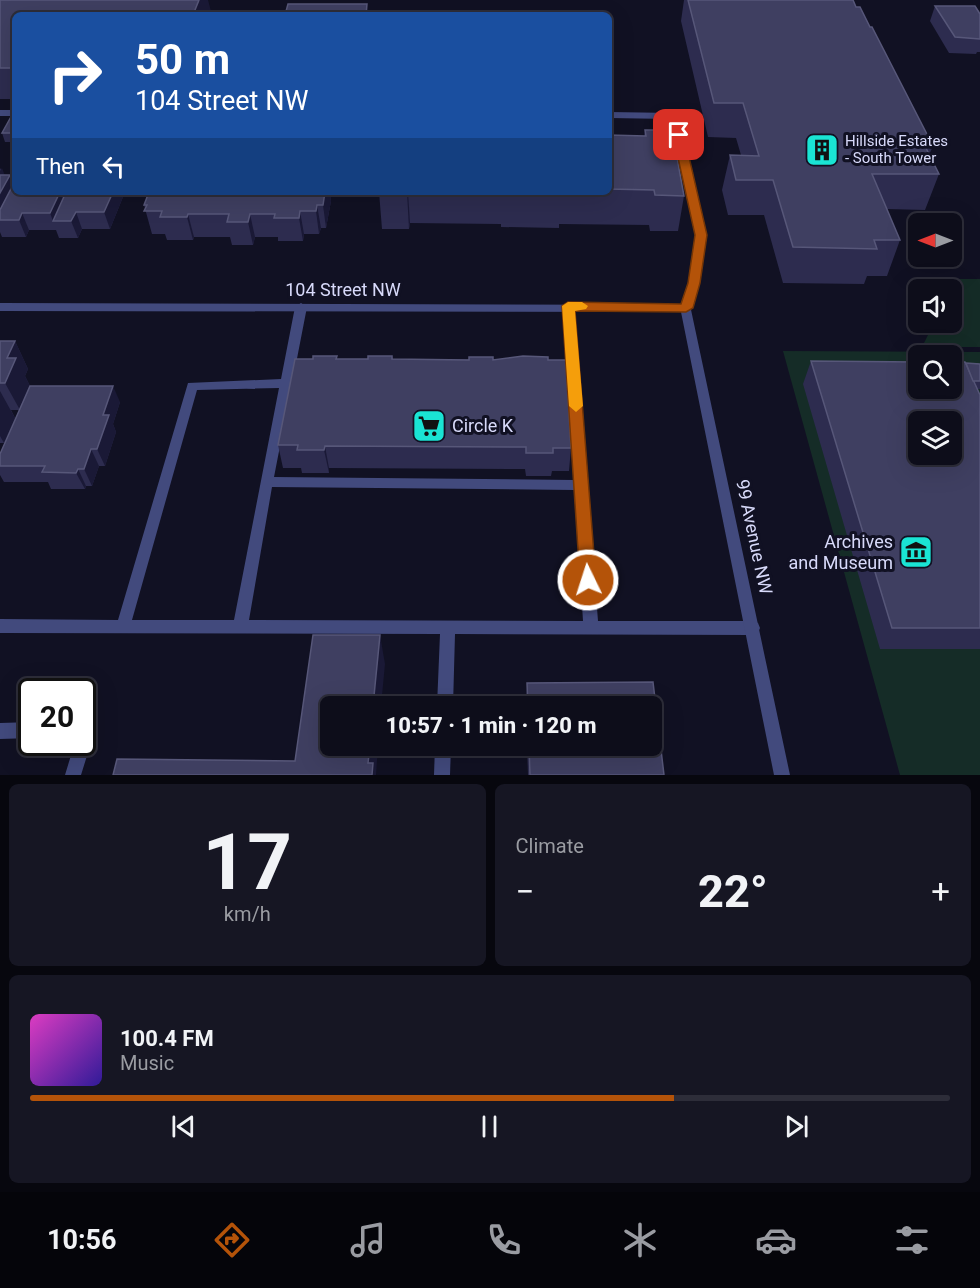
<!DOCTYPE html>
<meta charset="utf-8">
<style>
:root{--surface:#0d0d1a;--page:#161623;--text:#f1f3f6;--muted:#9a9ca2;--line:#2d2d39;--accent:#b45309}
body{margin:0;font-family:Roboto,sans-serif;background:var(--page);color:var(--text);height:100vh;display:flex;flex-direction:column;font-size:22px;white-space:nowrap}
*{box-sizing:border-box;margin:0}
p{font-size:20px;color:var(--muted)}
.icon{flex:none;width:33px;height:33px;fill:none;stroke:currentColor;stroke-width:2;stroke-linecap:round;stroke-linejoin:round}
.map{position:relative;height:775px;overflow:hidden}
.side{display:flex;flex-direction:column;gap:9px;padding:9px;background:#07070e;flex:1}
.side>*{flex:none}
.banner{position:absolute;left:12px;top:12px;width:600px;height:183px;border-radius:9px;box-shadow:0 6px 24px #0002,0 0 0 2px var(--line);background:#1a4fa0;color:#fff;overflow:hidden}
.needle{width:39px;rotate:270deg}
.buttons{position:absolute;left:908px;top:213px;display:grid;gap:12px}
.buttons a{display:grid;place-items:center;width:54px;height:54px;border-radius:9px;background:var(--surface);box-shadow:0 6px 24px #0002,0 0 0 2px var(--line);font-size:30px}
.speed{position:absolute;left:18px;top:678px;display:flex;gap:12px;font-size:30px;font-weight:700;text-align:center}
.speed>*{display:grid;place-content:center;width:78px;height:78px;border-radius:50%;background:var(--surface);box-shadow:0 6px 24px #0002,0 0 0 2px var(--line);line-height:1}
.speed .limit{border:3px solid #111;border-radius:9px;background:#fff;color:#111}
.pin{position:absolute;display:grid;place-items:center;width:51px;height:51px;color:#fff;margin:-26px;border-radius:12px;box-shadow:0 3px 9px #0006}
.me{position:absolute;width:66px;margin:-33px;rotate:356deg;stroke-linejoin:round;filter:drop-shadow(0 0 4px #0008)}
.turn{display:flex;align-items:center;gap:21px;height:126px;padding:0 24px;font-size:27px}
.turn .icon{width:78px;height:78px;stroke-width:2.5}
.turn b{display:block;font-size:42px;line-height:51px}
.then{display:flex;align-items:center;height:57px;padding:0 24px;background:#0003;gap:12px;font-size:22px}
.big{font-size:45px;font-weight:800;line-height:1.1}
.side .card{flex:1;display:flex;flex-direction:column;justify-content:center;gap:9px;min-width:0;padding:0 21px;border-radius:9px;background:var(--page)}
.side .dial{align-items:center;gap:0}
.dial b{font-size:78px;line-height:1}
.song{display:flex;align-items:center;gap:18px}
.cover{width:72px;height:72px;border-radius:9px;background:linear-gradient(135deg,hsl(310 70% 55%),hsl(250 70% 35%))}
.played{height:6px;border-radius:3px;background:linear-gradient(90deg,var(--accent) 70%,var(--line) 70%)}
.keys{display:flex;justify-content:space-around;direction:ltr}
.heat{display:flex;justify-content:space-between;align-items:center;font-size:33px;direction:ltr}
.side .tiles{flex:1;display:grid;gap:9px;grid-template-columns:1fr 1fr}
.card:last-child{grid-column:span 2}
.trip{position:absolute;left:320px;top:696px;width:342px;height:60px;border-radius:9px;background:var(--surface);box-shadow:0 6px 24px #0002,0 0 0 2px var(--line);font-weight:800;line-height:60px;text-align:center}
.dock{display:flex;height:96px;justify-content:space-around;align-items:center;background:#05050a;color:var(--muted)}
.dock .icon{width:42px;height:42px}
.dock .on{color:var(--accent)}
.dock b{font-size:27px;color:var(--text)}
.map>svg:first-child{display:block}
.green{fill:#152c27;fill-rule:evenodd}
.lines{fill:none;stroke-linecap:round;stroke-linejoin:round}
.service{fill:#424a7d;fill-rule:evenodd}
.minor{fill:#424a7d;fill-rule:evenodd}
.wall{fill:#2d2c4f}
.shaded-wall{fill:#1a1936}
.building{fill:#3f3f61;stroke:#575779;stroke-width:1.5;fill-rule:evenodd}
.route{fill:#b45309;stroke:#753606;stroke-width:1.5}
.slow{fill:#f59e0b}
.labels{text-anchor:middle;stroke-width:6;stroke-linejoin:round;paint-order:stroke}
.far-poi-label{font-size:15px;fill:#d8dafa;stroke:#111123;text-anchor:start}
.street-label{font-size:18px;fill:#d8dafa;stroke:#111123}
.poi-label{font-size:18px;fill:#d8dafa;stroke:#111123;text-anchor:start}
</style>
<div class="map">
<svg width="980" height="775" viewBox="0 0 980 775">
<rect width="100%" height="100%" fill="#111123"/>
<g class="green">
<polygon points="955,279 980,279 980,347 922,347 934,323 951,322 950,289"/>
<path d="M 783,351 L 980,352 L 980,775 L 900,775 ZM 918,356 L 951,356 L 951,388 L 918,388 ZM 918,422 L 951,422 L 951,454 L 918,454 Z"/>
</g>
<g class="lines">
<g class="service">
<rect x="0" y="110" width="15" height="6"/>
<polygon points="609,112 674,113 678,116 706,235 699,283 690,311 682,311 680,308 689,283 696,235 670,119 609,118"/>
<path d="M 568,302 L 574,306 L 598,621 L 753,621 L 758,623 L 760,628 L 758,633 L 753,635 L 455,634 L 453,706 L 437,706 L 440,634 L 0,633 L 0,619 L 118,620 L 188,383 L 281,379 L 295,307 L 301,303 L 307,307 L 274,477 L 574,480 L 562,306 ZM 279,388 L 234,620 L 132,620 L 197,390 ZM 272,487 L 575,490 L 583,621 L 249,620 Z"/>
<polygon points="32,722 32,738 0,739 0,723"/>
<polygon points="82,722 93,725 95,730 81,775 65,775 75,742 82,742"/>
<polygon points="435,746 451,746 450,775 434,775"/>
</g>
<polygon class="minor" points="0,303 690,305 790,775 774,775 681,312 0,311"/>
</g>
<g class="wall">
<polygon points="0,0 15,15 15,99 0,99"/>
<polygon points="684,0 853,0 856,7 870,27 933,146 929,155 939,174 925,210 887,209 900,240 887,276 867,276 864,284 783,283 764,215 728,215 722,190 730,155 741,155 736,138 708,137 681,21"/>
<polygon points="935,6 980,14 980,52 977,52 976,54 949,53 930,21"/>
<polygon points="15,115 15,142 5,142 2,133"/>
<polygon points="645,130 684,196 678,231 650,231 649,225 559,224 559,228 501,227 501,224 410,223 409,229 382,229 379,192 609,192 609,135 644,136"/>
<polygon points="0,168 4,175 10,175 14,184 15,192 125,192 110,229 82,229 78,238 59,238 56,230 29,230 26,237 2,237 0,232"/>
<polygon points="149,192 330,192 331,201 326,228 321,228 319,234 304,234 303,241 278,241 278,237 255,237 253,245 232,245 230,237 194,237 193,240 167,240 165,234 152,234 144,205"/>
<polygon points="0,341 15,341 28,369 25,376 30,386 120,402 113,424 116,432 105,466 99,466 92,486 86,486 85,489 51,489 48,482 4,482 0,475 0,454 19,410 11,410 15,418 4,443 0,443"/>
<polygon points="392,356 393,359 548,360 571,448 569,471 552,471 551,476 526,476 525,469 329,468 329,473 302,473 301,468 283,468 278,445 337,359 368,359"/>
<polygon points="811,361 980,364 980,389 977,389 980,395 980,649 880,649 803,384"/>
<polygon points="653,682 664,775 528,775 527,746 651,746 651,706 526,706 527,683"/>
</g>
<g class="shaded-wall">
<polygon points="199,0 208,0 212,15 193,15"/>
<polygon points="367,4 368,15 366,15"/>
<polygon points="2,168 7,181 10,175 15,186 0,220 0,171"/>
<polygon points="60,192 74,192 53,221 50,213"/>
<polygon points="113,192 125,192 110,229 104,212"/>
<polygon points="325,192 330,192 331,201 326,228 323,205"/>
<polygon points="407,192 408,192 410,223 409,229"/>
<polygon points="317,205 321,228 319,234 316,211"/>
<polygon points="300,211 304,234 303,241 299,218"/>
<polygon points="76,212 82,229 78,238 71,221"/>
<polygon points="22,213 29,230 26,237 19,220"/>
<polygon points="188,214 194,237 193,240 187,217"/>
<polygon points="250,214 255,237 253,245 248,222"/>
<polygon points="15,341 28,369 25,376 30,386 20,410 5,383 7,358"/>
<polygon points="113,386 120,402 113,424 116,432 105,466 97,449 103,415"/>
<polygon points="0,391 15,418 4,443 0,436"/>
<polygon points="325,446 329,468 329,473 324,450"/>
<polygon points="91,449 99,466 92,486 84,469"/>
<polygon points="78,469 86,486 85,489 76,473"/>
<polygon points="380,635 385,664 381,706 373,706"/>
<polygon points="370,746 378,746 376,775 371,775 368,763"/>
</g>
<g class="building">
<polygon points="0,0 199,0 193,15 15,15 15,68 0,68"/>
<polygon points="688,0 853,0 856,7 860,7 870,27 872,27 933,146 925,146 939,174 872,174 900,240 874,240 877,249 793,247 773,180 736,180 730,155 759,156 743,103 714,103"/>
<polygon points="288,4 367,4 366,15 285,15"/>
<polygon points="935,6 975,6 980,14 980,39 955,37"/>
<polygon points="12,115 15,115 15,133 2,133"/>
<polygon points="645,130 672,130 684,196 655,195 654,190 609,189 609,135 646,136"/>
<polygon points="0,175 10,175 0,193"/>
<polygon points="15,181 15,192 60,192 50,213 22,213 19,220 0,220 0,210"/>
<polygon points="66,192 113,192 104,212 76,212 71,221 53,221"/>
<polygon points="149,192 325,192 323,205 317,205 316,211 300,211 299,218 274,218 275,214 250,214 248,222 227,222 229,214 188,214 187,217 160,217 162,211 144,211 147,205 144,205"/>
<rect x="379" y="192" width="28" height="2"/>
<polygon points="502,192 561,192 561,193"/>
<polygon points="0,341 15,341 7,358 16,358 5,383 0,383"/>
<polygon points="313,356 337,356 336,359 368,359 368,356 392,356 392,359 469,360 469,357 493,357 493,360 523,356 548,357 548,360 566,360 571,448 553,448 553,453 526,453 526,447 325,446 324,450 297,450 298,445 278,445 295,359 313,359"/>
<path d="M 811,361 L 918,362 L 918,388 L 951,388 L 951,362 L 965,362 L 980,395 L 980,628 L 892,628 ZM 918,422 L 951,422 L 951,454 L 918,454 Z"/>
<polygon points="966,363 980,364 980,381 973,381"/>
<polygon points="30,386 113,386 103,415 109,415 97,449 91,449 84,469 78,469 76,473 42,472 45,466 0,466 0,454"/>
<polygon points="313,635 380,635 373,706 330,706 330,746 370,746 368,763 373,763 372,775 113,775 117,759 295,761"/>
<polygon points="653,682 664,775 530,775 529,746 651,746 651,706 528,706 527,683"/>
</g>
<polygon class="route" points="679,132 684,135 707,235 700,283 693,308 686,312 575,311 596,580 594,585 588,587 582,585 580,580 562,306 568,302 681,304 688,283 695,235 673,135"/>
<polygon class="slow" points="568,302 582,302 588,306 586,309 575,311 583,406 576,412 569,406 562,306"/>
<defs>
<g id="building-square" transform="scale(1.725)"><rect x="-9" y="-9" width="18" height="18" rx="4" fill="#1ae4d4" stroke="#111123"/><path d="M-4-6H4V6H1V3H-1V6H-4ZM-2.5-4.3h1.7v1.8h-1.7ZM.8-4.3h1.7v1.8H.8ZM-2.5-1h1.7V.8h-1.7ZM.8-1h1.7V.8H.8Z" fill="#111"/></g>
<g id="supermarket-square" transform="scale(1.725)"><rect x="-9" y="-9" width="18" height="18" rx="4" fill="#1ae4d4" stroke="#111123"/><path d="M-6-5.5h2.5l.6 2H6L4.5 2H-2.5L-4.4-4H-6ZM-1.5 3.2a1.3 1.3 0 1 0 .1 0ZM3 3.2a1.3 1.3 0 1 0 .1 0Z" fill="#111"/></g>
<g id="museum-square" transform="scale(1.725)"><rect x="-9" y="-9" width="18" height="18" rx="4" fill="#1ae4d4" stroke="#111123"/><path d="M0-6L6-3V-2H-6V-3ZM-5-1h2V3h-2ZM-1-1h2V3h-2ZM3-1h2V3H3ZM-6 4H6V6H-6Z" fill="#111"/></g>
</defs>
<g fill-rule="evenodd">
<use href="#building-square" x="822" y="150"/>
<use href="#supermarket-square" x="429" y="426"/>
<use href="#museum-square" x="916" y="552"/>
</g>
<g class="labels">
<g class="far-poi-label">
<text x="845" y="146">Hillside Estates<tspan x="845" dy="17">- South Tower</tspan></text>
</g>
<g class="street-label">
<text x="343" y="296">104 Street NW</text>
<text transform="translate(754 537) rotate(78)" y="6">99 Avenue NW</text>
</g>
<g class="poi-label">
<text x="452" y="432">Circle K</text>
<text x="893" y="548" text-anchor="end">Archives<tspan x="893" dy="21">and Museum</tspan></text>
</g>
</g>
</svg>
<div class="buttons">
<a><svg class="needle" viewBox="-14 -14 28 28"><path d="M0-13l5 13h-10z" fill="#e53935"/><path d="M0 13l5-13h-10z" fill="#9a9ca2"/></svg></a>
<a><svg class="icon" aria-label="sound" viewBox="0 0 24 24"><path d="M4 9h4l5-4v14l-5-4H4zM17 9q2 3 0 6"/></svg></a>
<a><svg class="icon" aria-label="search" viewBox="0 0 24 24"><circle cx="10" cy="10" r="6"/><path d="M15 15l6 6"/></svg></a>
<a><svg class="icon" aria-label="layers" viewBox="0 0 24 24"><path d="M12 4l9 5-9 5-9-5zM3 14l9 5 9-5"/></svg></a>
</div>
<div class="speed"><div class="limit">20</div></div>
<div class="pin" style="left:679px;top:135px;background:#d93025"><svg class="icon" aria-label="arrive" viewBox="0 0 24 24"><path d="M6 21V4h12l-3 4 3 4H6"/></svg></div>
<svg class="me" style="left:588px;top:580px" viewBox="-20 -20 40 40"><circle r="17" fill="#b45309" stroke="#fff" stroke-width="3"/><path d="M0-11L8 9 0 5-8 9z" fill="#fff"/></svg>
<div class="trip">10:57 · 1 min · 120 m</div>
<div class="banner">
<div class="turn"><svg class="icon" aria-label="right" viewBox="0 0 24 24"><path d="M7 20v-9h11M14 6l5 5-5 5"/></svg><div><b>50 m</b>104 Street NW</div></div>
<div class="then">Then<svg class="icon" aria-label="left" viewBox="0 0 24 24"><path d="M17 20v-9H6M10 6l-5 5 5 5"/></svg></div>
</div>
</div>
<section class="side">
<div class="tiles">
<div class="card dial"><b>17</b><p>km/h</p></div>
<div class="card"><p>Climate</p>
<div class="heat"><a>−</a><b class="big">22°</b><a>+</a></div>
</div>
<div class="card">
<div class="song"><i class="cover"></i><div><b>100.4 FM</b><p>Music</p></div></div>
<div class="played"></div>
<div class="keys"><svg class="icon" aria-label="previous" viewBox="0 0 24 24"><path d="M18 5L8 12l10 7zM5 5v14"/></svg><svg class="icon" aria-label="pause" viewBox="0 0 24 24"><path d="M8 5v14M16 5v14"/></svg><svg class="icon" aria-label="next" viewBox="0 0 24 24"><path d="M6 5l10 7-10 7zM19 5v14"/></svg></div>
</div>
</div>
</section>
<nav class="dock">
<b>10:56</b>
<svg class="icon on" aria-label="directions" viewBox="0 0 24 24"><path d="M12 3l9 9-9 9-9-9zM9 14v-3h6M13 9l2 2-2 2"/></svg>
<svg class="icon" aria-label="music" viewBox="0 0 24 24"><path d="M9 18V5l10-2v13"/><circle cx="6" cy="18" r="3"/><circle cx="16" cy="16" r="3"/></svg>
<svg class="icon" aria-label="phone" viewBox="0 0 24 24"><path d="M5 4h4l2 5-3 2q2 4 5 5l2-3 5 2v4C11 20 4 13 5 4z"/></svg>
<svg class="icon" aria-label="climate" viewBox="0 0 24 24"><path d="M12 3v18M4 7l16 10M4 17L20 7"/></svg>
<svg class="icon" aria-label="car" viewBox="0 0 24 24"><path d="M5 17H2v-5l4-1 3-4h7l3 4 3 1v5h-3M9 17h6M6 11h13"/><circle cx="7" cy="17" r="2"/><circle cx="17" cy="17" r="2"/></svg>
<svg class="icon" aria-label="filters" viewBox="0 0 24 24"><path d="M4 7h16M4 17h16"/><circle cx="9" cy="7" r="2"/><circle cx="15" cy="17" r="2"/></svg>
</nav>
